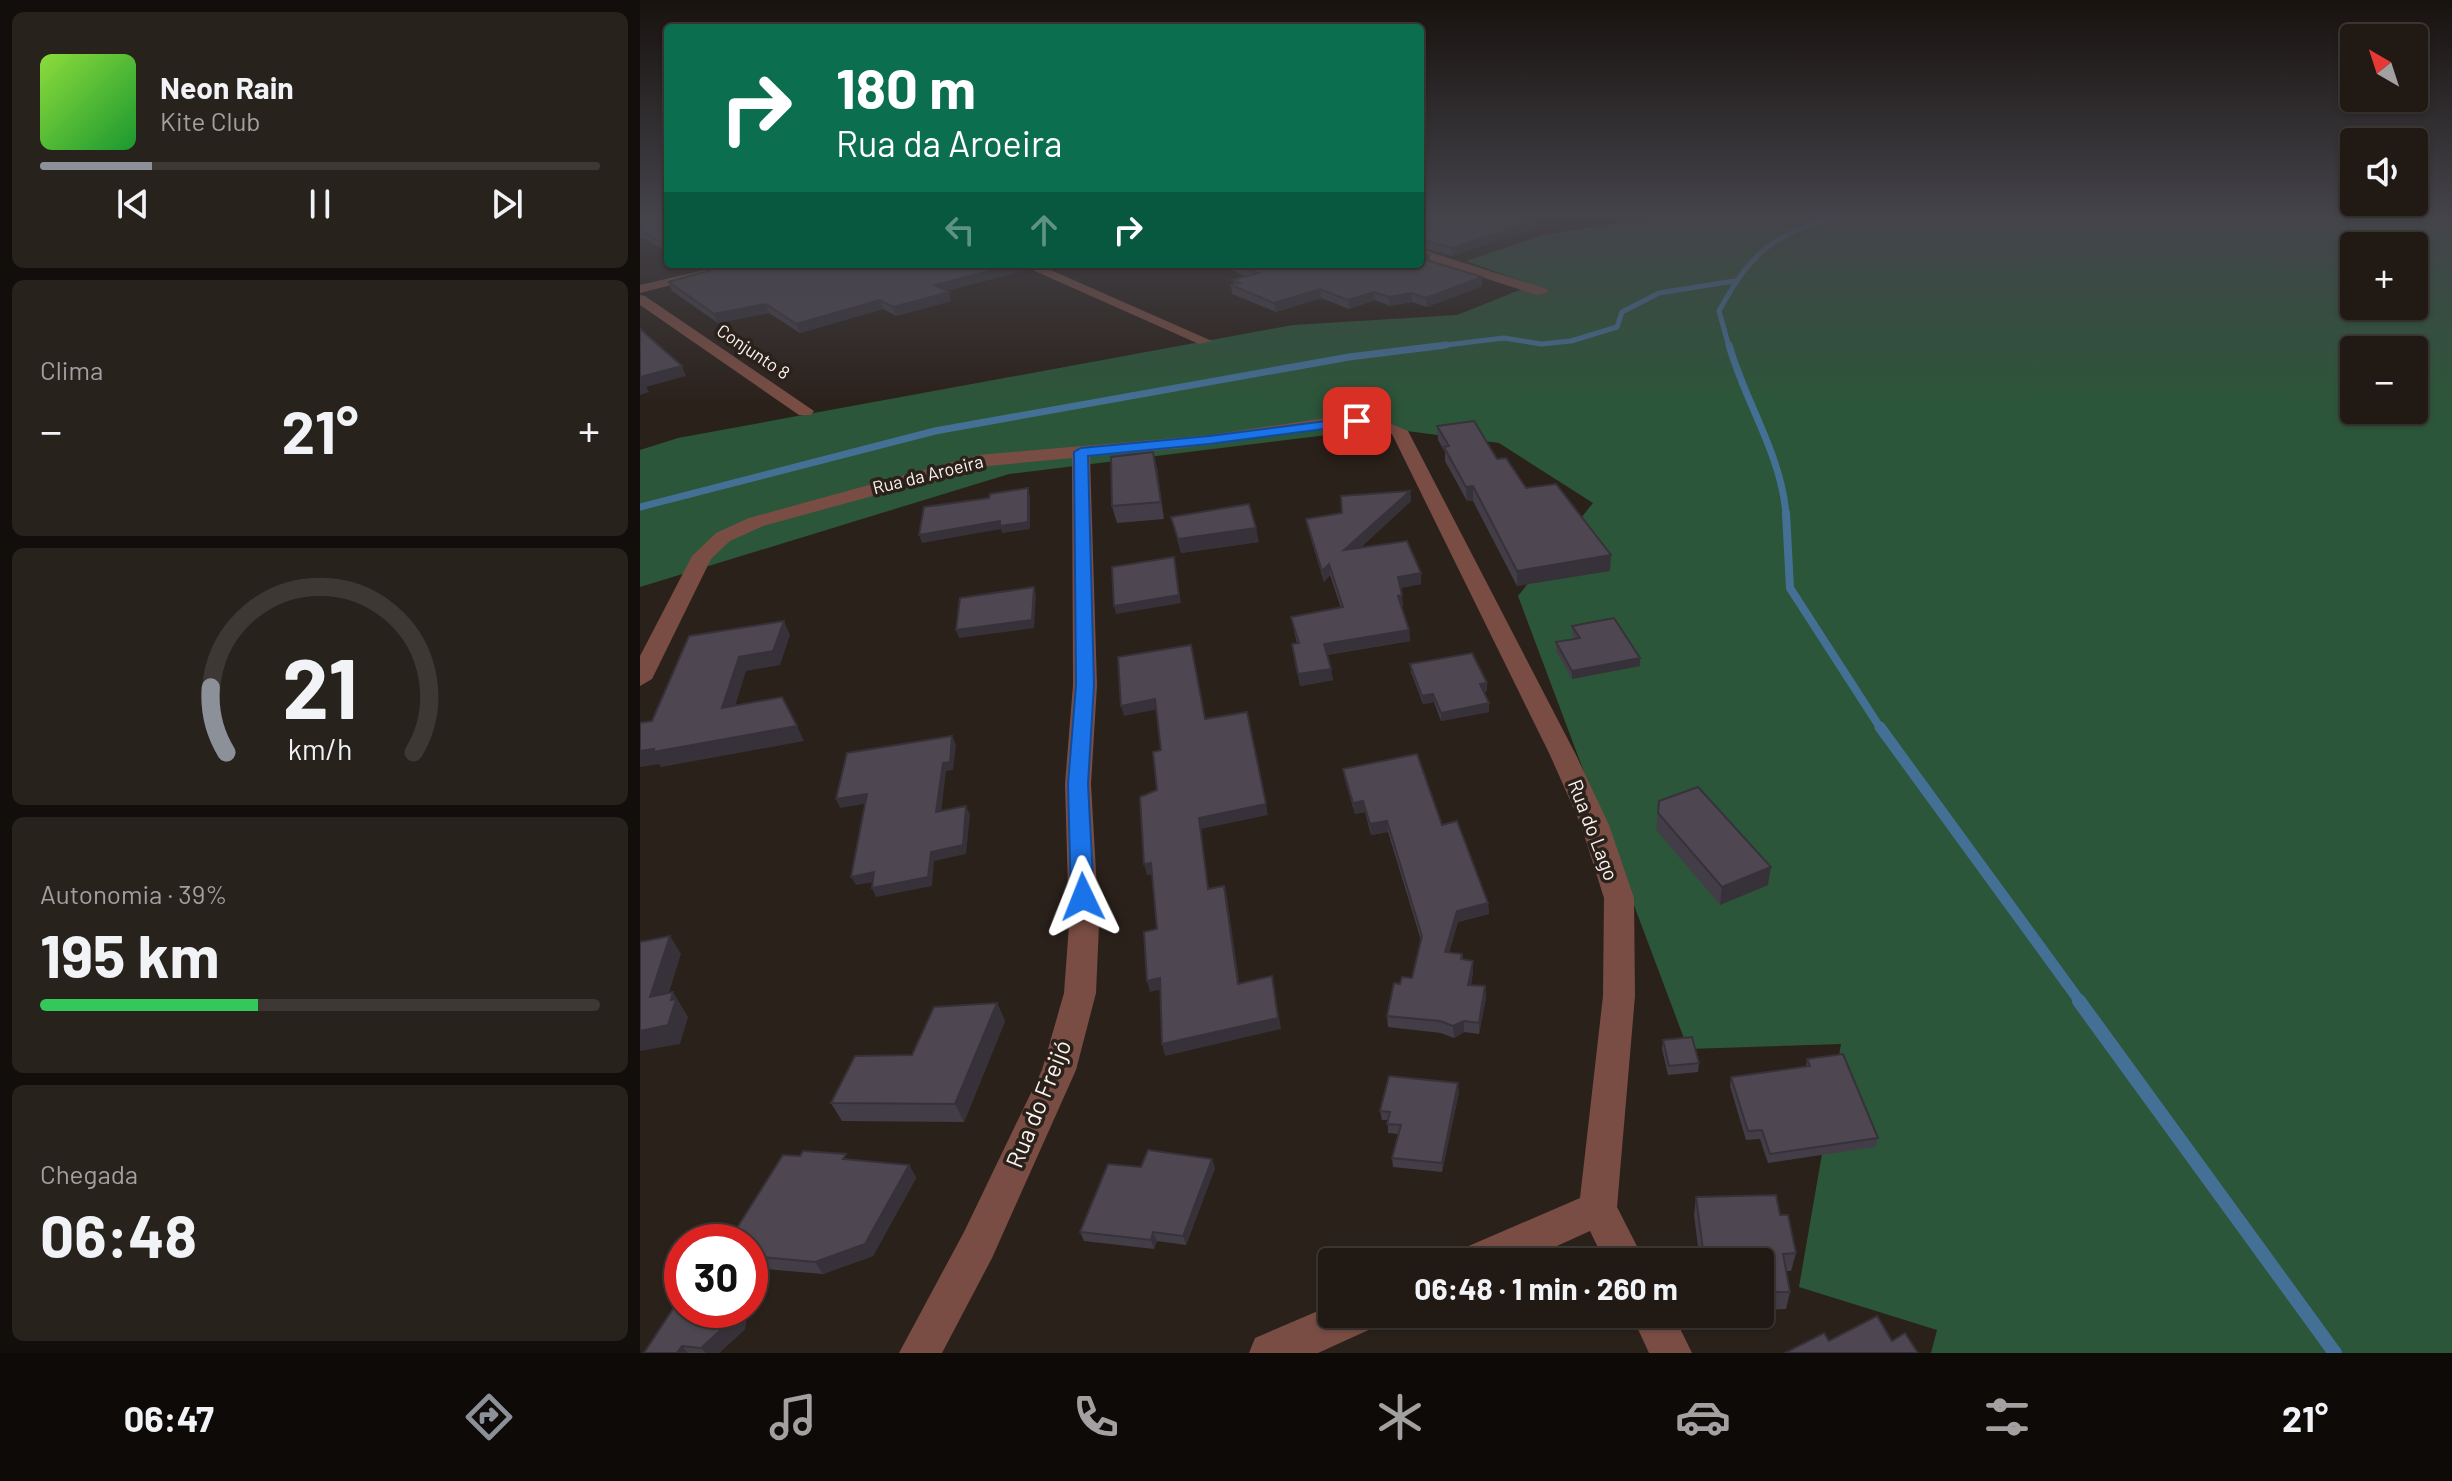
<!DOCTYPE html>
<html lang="pt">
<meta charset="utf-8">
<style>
:root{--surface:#201914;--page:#28221d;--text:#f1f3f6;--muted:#a2a0a0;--line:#3d3834;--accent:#8c9099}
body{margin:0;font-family:Barlow,sans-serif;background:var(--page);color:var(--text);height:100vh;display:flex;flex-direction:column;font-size:30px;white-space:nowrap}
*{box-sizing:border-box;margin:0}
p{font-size:26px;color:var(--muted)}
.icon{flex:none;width:44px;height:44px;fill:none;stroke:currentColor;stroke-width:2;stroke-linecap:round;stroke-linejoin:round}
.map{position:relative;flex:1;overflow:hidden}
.drawer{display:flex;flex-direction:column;gap:12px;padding:12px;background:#120e0b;width:640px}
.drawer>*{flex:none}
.banner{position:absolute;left:24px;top:24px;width:760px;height:244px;border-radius:8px;box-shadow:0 2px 6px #0004,0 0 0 2px var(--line);background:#0b6e4f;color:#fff;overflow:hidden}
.needle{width:52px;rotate:321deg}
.controls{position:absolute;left:1700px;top:24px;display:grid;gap:16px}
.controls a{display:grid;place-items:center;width:88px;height:88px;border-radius:8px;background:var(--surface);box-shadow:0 2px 6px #0004,0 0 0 2px var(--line);font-size:40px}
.speed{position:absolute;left:24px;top:1224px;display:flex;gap:16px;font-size:40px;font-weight:700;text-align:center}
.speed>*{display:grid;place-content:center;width:104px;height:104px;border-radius:50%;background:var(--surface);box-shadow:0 2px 6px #0004,0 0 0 2px var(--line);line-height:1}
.speed .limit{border:12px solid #d22;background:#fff;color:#111}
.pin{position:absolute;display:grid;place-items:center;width:68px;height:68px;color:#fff;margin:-34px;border-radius:16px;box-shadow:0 4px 12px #0006}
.me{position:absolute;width:88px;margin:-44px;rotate:358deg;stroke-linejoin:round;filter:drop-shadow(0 0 6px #0008)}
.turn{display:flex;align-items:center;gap:28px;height:168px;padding:0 40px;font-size:36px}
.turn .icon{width:104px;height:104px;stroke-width:2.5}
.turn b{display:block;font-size:56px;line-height:68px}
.lanes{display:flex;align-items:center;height:76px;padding:0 40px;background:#0003;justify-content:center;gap:40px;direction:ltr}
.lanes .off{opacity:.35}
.big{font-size:60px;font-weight:700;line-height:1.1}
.drawer .widget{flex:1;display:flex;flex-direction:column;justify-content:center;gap:12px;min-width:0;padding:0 28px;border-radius:12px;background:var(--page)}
.drawer .dial{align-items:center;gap:0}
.dial svg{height:208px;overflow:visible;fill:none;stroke:var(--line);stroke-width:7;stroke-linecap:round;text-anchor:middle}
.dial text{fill:var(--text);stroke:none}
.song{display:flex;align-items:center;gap:24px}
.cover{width:96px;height:96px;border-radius:12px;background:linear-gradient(135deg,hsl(90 70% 55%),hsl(130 70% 35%))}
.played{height:8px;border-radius:4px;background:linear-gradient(90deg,var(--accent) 20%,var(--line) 20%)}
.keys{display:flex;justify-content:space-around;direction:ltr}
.heat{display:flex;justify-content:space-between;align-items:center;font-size:44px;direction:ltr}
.charge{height:12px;border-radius:6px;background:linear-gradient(90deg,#34c759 39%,var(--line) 0)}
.trip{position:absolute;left:678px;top:1248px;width:456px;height:80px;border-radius:8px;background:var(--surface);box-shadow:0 2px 6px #0004,0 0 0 2px var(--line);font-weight:700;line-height:80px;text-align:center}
.menu{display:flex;height:128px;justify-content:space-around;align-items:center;background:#0d0a08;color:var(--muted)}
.menu .icon{width:56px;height:56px}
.menu .selected{color:var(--accent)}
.menu b{font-size:36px;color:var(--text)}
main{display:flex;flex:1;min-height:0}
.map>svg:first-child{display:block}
.green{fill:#2c5639;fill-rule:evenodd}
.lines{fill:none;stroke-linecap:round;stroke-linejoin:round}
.stream-far4{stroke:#457096;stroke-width:5}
.stream-far3{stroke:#457096;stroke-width:7}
.stream-far2{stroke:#457096;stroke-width:8}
.stream-far1{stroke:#457096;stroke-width:11}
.stream{stroke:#457096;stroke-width:14}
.minor{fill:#794d43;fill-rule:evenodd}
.wall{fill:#433d47}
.shaded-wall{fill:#373239}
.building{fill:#4e4752;stroke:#373239;stroke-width:2}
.route{fill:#1a73e8;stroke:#114b97;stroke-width:2}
.labels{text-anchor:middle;stroke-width:7;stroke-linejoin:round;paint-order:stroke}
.far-street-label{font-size:18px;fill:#fbf3ef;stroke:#2b211b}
.street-label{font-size:20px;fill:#fbf3ef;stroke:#2b211b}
.near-street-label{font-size:24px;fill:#fbf3ef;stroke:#2b211b}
</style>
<main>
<section class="drawer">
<div class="widget">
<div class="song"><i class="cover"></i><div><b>Neon Rain</b><p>Kite Club</p></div></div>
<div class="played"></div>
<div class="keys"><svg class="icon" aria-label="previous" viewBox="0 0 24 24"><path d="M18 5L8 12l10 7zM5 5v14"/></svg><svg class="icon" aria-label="pause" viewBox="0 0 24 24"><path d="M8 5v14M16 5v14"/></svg><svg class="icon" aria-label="next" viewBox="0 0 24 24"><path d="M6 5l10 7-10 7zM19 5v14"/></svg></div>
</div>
<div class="widget"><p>Clima</p>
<div class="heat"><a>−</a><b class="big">21°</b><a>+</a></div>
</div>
<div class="widget dial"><svg viewBox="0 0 100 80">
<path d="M14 69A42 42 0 1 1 86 69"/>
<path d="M14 69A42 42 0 0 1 8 44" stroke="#8c9099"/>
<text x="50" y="56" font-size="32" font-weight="700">21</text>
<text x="50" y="72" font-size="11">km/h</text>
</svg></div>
<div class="widget"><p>Autonomia · 39%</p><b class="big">195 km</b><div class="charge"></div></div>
<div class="widget"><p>Chegada</p><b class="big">06:48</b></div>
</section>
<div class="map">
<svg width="1812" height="1353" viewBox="0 0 1812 1353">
<rect width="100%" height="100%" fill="#2b211b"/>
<path class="green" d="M 1030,215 L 1812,215 L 1812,1353 L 1291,1353 L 1297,1330 L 1159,1287 L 1201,1044 L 1048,1049 L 878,596 L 953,503 L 859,443 L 744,428 L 369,474 L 0,587 L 0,450 L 38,438 L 653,325 L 817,315 L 892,285 L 826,261 L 903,235 ZM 1714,246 L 1774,246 L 1774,306 L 1714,306 ZM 1714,350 L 1774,350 L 1774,410 L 1714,410 Z"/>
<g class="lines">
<g class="stream-far4">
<polyline points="789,347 864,338 901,344 931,341 977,327 982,312 1019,293 1094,281"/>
<path d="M 1089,347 L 1079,311 C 1112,250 1134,234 1201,215"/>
</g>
<g class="stream-far3">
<path d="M 1089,345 C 1105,402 1142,456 1146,515"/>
<polyline points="0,507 295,431 709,357 806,345"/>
</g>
<polyline class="stream-far2" points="1146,513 1150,588 1241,729"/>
<polyline class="stream-far1" points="1240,727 1441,1003"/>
<polyline class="stream" points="1439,1001 1695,1353"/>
<g class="minor">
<polygon points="780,249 907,289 909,292 897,295 780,257"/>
<polygon points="90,264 114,264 0,293 0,285"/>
<polygon points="379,264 397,264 572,341 559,344"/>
<polygon points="0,295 5,296 174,411 171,415 159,415 0,305"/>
<path d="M 700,416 L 733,416 L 768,431 L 936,755 L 969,825 L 994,898 L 995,996 L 977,1207 L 1005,1262 L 965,1262 L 950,1231 L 882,1262 L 818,1262 L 824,1248 L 940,1198 L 963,996 L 964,898 L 941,825 L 910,755 L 752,434 C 696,413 626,439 568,445 C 529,450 489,453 450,456 L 457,685 L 451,784 L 459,925 L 456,993 L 436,1070 L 352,1258 L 302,1353 L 259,1353 L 324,1232 L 402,1070 L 424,993 L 429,925 L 425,784 L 433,685 L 432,458 L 338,467 L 123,526 L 90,541 L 71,559 L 12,679 L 0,686 L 0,656 L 52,556 L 76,533 L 109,518 L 338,455 L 569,435 Z"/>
<polygon points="692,1305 692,1314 739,1314 733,1328 678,1353 609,1353 615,1338"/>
<polygon points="991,1314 1033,1314 1052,1353 1009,1353"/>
</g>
</g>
<g class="wall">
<polygon points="0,215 28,215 28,252 3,238 0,238"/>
<polygon points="780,215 897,228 812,256 780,247"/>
<polygon points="790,261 842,286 787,307 772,302 750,306 735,300 709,309 681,298 636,312 592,294 591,285 594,285 593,280 606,276 576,264 780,264"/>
<polygon points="416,264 460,264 438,270"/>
<polygon points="472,264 509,264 488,270"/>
<polygon points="386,270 306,291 311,301 256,316 243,309 160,333 129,313 78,323 32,291 29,282"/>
<polygon points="797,426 857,459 970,571 877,586 833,501 827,501 805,461 805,452 798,440"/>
<polygon points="517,468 524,519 477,523 472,506"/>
<polygon points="770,491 771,501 720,548 781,573 781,584 760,588 763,606 761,606 769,630 770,641 687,655 693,680 660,686 652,644 657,644 651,617 701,608 690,575 684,582 668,529 666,519 702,513"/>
<polygon points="531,517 619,542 541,553"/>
<polygon points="932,626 1000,666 932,679 916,651 916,642 935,639 932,634"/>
<polygon points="770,664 847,683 847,691 844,692 849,703 849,712 801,721 794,702 783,704 771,672"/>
<polygon points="703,769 802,825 848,903 849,914 818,922 809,952 822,954 823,959 833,961 833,972 831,985 845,986 846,998 839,1034 824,1032 814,1038 801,1033 748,1027 747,1016 760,984 772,978 781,940 748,832 731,835 725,812 715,814 705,780"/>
<polygon points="1018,813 1128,885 1080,905 1016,830"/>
<polygon points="357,1003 365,1021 324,1122 202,1121 191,1103"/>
<polygon points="1023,1040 1059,1063 1058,1072 1028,1075 1022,1049"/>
<polygon points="1167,1059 1238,1138 1235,1147 1128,1163 1120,1139 1106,1140 1090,1086 1091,1077 1166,1067"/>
<polygon points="819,1092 802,1172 753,1167 752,1158 759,1134 748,1133 748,1120 742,1120 740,1111"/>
<polygon points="160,1156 209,1159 269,1165 276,1178 233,1256 183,1274 114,1268 110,1294 110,1242"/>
<polygon points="501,1167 575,1168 546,1245 517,1241 514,1249 444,1241 440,1232"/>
<polygon points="1056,1197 1140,1215 1156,1253 1151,1271 1146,1271 1150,1292 1146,1309 1120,1310 1120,1262 1060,1262 1054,1215"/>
<polygon points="42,1310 107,1310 105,1329 79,1353 4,1353"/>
</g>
<g class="shaded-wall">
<polygon points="897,220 897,228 812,256 812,248"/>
<polygon points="789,255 790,263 780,258"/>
<polygon points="55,264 77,264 57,269"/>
<polygon points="376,264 384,264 386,270 297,293 295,285"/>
<polygon points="436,264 460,264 438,270"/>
<polygon points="486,264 509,264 488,270"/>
<polygon points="842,277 842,286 787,307 786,298"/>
<polygon points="680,289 681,298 636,312 634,303"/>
<polygon points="309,292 311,301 256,316 253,307"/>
<polygon points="734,292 735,300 709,309 708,300"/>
<polygon points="771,293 772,302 750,306 749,297"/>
<polygon points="240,300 243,309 160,333 156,324"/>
<polygon points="126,304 129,313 78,323 74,314"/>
<polygon points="42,366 46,376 6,387 9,392 0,395 0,377"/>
<polygon points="513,452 517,468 524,519 521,502"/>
<polygon points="833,486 833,501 827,501 826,487"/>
<polygon points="388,488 390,496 390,529 362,533 361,529 282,543 279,535 360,521"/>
<polygon points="770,491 771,501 706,561 704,550"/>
<polygon points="616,528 619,542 541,553 538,539"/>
<polygon points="971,555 970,571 877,586 877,571"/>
<polygon points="689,564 690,575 684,582 682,571"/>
<polygon points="535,565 541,603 476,614 474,606"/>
<polygon points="781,573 781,584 759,588 758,577"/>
<polygon points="394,587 396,595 394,628 319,638 316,630"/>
<polygon points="762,595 763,606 759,607 758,596"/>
<polygon points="144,621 150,635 140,665 106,671 90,723 82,708 99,657"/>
<polygon points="769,630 770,641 686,655 684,644"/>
<polygon points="1000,658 1000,666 932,679 932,671"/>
<polygon points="691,669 693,680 660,686 658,674"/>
<polygon points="847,683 847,691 841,693 840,684"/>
<polygon points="793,694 794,702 783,704 782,696"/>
<polygon points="515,699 518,709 484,716 481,706"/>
<polygon points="849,703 849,712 801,721 801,713"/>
<polygon points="157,726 164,741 21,767 19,764 0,767 0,751"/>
<polygon points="312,736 316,745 313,770 306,771 300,821 296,812 303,763"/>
<polygon points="227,794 230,803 200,808 196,799"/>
<polygon points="723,801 725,812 715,814 713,803"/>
<polygon points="626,804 628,815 561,829 570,901 568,889 559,818"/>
<polygon points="326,806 330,815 326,854 294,861 292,886 236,897 232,888 291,852"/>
<polygon points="747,821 748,832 731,835 730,824"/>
<polygon points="511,863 514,874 507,875 504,864"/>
<polygon points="1131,867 1128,885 1080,905 1082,887"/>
<polygon points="234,872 239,881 216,885 211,877"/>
<polygon points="584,886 587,897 601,995 598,984"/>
<polygon points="848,903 849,914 818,922 805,963 805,952 817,911"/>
<polygon points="30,936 41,954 22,1015 10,997"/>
<polygon points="833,961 833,972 829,996 828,985"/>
<polygon points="520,978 523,989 510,992 507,981"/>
<polygon points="845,986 846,998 839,1034 839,1023"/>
<polygon points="634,987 641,1029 525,1056 522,1044"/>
<polygon points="33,992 48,1017 40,1044 0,1051 0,1031 31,1000"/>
<polygon points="357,1003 365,1021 324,1122 315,1104"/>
<polygon points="824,1021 824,1032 814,1038 813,1026"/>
<polygon points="818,1083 819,1092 802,1172 802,1163"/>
<polygon points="572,1159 575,1168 546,1245 543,1236"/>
<polygon points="269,1165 276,1178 233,1256 183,1274 175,1262"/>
<polygon points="513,1232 517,1241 514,1249 511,1240"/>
<polygon points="110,1263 114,1268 110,1294"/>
<polygon points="96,1310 107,1310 105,1329 79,1353 66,1353 61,1348"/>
<polygon points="42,1346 48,1353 37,1353"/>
</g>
<g class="building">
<polygon points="0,215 28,215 28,246 0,230"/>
<polygon points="780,215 879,215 897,220 812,248 780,239"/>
<polygon points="780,252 789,255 780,258"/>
<polygon points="780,258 842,277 786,298 771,293 749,297 734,292 708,300 680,289 634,303 591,285 600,283 593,280 618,273 596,264 780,264"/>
<polygon points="92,264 376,264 295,285 309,292 253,307 240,300 156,324 126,304 74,314 29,282"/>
<polygon points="0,329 42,366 0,377"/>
<polygon points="834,421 857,459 866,458 886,488 916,484 971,555 877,571 833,486 826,487 804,447 809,446 797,426"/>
<polygon points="513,452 521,502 472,506 471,457"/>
<polygon points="388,488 388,522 360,526 360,521 279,535 284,507 349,498 350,494"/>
<polygon points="770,491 704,550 767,541 781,573 758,577 762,595 758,596 769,630 684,644 691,669 658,674 652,644 659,643 651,617 703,607 689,564 682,571 666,519 702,513 701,496"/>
<polygon points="609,504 616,528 538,539 531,517"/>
<polygon points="534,557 539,595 474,606 472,567"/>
<polygon points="394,587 392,620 316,630 320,598"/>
<polygon points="974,618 1000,658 932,671 916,642 940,638 932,626"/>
<polygon points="144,621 133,651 99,657 82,708 142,697 157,726 13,752 14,749 0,751 0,723 12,721 49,636"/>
<polygon points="551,645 565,719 607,712 626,804 559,818 568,889 584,886 598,984 632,976 638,1018 522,1044 520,978 507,981 504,932 517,929 511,863 504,864 500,797 517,790 513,752 521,750 515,699 481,706 478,657"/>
<polygon points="832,653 847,683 840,684 849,703 801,713 793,694 782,696 770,664"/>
<polygon points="312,736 310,762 303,763 296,812 326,806 323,845 291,852 288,877 232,888 234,872 211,877 227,794 196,799 207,753"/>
<polygon points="777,754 802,825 817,821 848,903 817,911 805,952 822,954 821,959 833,961 828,985 845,986 839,1023 824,1021 813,1026 800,1021 747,1016 754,983 760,984 762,977 772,978 782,936 747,821 730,824 723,801 713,803 703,769"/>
<polygon points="1058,787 1131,867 1082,887 1018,813 1019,801"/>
<polygon points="30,936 10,997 33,992 31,1000 36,999 28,1025 0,1031 0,942"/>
<polygon points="357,1003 315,1104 191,1103 215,1056 272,1055 294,1007"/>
<polygon points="1052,1037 1059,1063 1029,1066 1023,1040"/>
<polygon points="1203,1054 1238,1138 1130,1154 1122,1130 1108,1131 1091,1077 1170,1066 1167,1059"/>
<polygon points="749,1076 818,1083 802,1163 752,1158 761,1125 747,1124 750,1112 740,1111"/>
<polygon points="508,1150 572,1159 543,1236 513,1232 511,1240 440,1232 468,1164 501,1167"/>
<polygon points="163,1151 206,1154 203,1159 269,1165 225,1244 175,1262 110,1256 110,1242 88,1242 143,1155 160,1156"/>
<polygon points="1136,1195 1140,1215 1148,1215 1156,1253 1143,1254 1150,1292 1120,1292 1120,1262 1096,1262 1095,1256 1064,1257 1056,1197"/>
<polygon points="42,1295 42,1310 96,1310 95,1317 61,1348 42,1346 37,1353 4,1353"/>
<polygon points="1237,1316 1252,1341 1265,1333 1278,1353 1145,1353 1184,1333 1189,1341"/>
</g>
<linearGradient id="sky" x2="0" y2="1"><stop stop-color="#18120f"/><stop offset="0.53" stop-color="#44434a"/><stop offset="1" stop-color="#44434a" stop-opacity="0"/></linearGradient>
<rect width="1812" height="405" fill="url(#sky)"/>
<polygon class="route" points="717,417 722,418 722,424 569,444 448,456 454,685 448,784 454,897 443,905 435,903 431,897 428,784 436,685 434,452 441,448 569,436"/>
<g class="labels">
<g class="far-street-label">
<text transform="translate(113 352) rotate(34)" y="6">Conjunto 8</text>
<text transform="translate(288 475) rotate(-14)" y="6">Rua da Aroeira</text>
</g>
<g class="street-label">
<text transform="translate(953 830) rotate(69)" y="7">Rua do Lago</text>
</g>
<g class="near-street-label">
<text transform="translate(399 1104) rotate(-68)" y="8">Rua do Freijó</text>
</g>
</g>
</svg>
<div class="controls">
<a><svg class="needle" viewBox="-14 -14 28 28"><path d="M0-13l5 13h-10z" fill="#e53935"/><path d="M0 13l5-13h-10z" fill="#a2a0a0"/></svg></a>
<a><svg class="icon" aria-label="sound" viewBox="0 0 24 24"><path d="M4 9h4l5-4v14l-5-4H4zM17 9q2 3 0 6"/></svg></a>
<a>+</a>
<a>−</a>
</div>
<div class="speed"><div class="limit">30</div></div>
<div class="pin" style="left:717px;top:421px;background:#d93025"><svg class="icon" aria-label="arrive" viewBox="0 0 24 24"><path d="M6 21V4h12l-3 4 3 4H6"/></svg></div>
<svg class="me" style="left:443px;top:897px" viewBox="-20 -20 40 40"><path d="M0-17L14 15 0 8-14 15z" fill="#1a73e8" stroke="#fff" stroke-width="4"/></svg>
<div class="trip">06:48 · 1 min · 260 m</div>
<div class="banner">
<div class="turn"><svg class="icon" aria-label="right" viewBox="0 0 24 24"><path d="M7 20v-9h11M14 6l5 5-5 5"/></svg><div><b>180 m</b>Rua da Aroeira</div></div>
<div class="lanes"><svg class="icon off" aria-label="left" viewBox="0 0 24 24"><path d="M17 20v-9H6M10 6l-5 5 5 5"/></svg><svg class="icon off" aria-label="ahead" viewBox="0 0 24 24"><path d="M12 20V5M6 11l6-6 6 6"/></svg><svg class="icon" aria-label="right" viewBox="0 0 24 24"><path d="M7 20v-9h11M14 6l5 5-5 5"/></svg></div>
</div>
</div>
</main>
<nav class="menu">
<b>06:47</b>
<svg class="icon selected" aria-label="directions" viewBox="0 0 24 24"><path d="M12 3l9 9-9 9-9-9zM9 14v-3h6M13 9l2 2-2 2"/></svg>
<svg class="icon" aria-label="music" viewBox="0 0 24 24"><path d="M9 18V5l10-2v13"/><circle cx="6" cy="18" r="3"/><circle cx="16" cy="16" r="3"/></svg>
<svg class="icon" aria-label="phone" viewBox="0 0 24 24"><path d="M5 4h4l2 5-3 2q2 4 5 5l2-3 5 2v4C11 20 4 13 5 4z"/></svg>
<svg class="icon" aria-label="climate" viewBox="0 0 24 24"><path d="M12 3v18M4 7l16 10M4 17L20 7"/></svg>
<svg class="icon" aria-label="car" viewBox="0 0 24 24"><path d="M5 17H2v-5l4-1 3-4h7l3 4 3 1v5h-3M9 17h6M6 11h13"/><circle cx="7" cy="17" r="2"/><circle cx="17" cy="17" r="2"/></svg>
<svg class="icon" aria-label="filters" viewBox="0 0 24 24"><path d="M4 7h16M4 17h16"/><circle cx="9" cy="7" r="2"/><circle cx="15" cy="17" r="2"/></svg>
<b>21°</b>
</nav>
